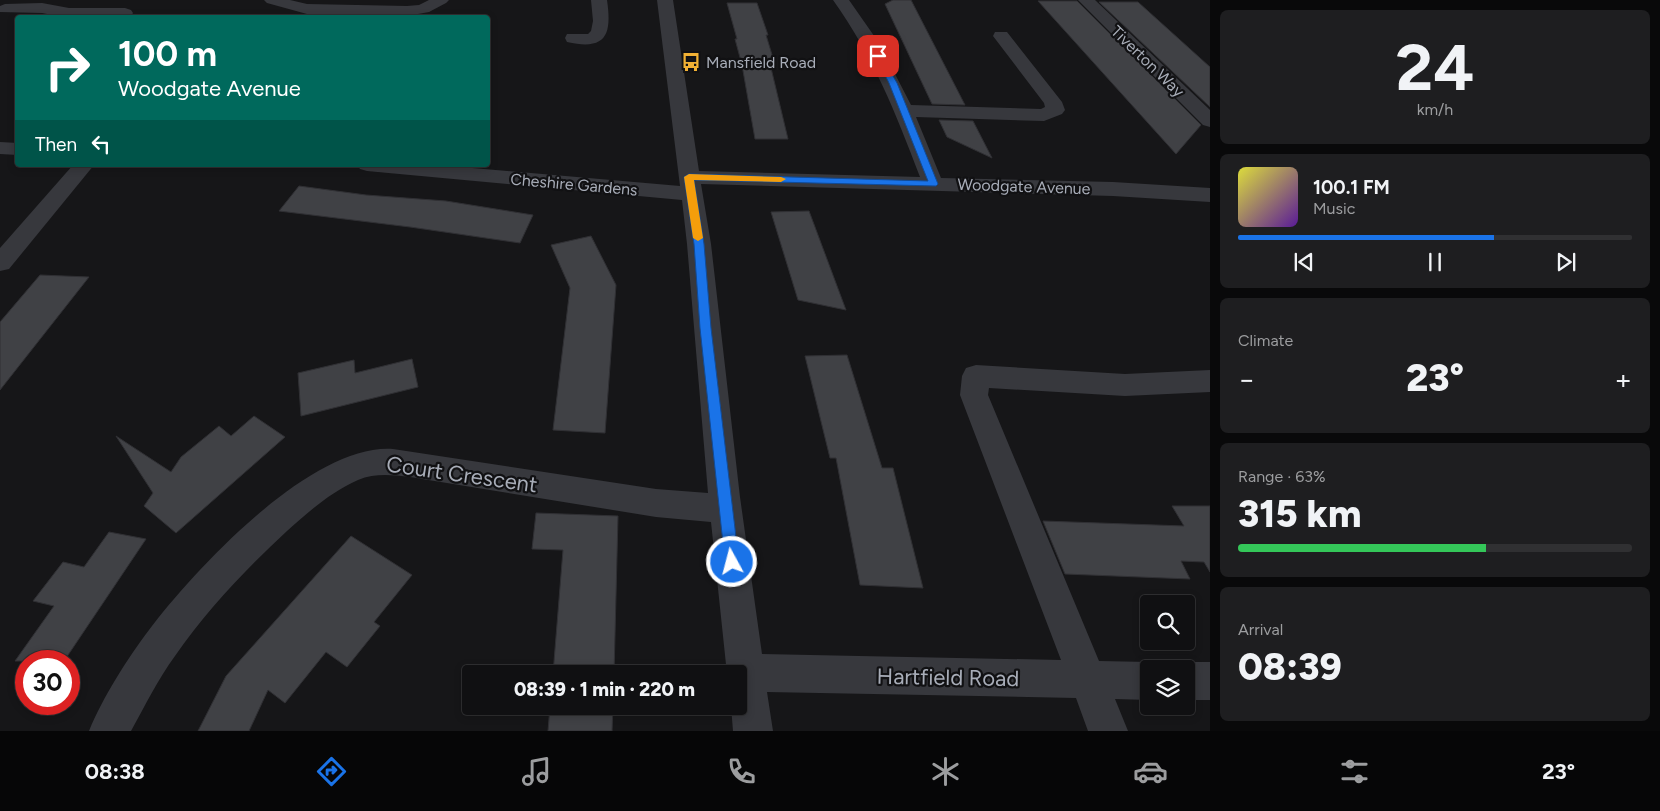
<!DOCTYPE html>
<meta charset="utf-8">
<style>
:root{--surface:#101012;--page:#1e1e20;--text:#f1f3f6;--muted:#9c9d9f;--line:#303032;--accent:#1a73e8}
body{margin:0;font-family:Figtree,sans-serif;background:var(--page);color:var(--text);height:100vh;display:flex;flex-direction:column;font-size:19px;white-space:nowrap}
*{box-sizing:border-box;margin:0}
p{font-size:16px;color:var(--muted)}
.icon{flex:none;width:28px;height:28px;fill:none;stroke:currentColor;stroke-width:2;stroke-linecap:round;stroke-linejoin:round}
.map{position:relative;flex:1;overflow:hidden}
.details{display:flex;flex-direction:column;gap:10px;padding:10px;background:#09090a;width:450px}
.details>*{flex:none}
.top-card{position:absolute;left:15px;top:15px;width:475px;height:152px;border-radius:5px;box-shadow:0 2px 8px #0003,0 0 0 1px var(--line);background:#00695c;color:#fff;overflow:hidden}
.controls{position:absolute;left:1140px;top:595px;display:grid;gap:10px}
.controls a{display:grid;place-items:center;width:55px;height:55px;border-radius:5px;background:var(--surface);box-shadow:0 2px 8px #0003,0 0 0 1px var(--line);font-size:25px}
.speed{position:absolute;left:15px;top:650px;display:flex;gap:10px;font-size:25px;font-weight:700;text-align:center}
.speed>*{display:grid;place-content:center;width:65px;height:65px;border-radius:50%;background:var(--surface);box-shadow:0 2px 8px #0003,0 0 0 1px var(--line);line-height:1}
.speed .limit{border:8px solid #d22;background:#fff;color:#111}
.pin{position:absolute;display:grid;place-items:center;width:42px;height:42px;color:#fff;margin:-21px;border-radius:10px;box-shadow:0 2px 8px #0006}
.me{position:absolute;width:55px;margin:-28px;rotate:353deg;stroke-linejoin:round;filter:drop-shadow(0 0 4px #0008)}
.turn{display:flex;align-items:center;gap:18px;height:105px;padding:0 20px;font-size:22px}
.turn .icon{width:65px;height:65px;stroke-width:2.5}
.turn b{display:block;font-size:35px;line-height:42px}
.then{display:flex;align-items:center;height:48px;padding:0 20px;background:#0003;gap:10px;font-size:19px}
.big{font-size:38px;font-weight:800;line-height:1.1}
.details .card{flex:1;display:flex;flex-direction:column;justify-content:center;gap:8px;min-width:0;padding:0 18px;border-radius:8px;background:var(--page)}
.details .dial{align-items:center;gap:0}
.dial b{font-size:65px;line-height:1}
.song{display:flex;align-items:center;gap:15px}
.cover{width:60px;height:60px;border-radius:8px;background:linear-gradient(135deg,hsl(60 70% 55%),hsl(270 70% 35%))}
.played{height:5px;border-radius:2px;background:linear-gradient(90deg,var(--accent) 65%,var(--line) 65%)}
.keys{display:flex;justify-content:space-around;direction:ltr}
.heat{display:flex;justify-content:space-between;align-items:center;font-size:28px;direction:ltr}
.charge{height:8px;border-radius:4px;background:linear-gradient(90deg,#34c759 63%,var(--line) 0)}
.trip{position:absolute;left:462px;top:665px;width:285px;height:50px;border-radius:5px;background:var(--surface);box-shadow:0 2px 8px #0003,0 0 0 1px var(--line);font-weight:800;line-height:50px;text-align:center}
.tab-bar{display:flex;height:80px;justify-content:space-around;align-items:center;background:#060607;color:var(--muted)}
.tab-bar .icon{width:35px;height:35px}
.tab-bar .on{color:var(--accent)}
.tab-bar b{font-size:22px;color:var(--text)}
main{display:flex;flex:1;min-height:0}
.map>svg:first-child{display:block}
.building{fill:#404145;stroke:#303034}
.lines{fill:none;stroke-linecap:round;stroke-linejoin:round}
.minor{fill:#37383d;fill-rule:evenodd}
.route{fill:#1a73e8;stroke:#114b97}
.slow{fill:#f59e0b}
.labels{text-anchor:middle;stroke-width:4.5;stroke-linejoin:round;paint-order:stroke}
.far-street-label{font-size:16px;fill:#a8adb8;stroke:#111113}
.far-poi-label{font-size:16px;fill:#a8adb8;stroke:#111113;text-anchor:start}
.near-street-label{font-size:22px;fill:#a8adb8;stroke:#111113}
</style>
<main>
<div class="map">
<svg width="1210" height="731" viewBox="0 0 1210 731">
<rect width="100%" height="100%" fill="#161618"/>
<g class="building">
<polygon points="893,0 911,0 965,105 932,104 885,4"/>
<polygon points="1038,1 1077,1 1201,125 1176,154"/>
<polygon points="1099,2 1138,2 1210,67 1210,107"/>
<polygon points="727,3 757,3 768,35 766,35 776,68 771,68 788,139 755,139 742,65 735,39 737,39"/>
<polygon points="939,120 973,121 992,158 947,137"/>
<polygon points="299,186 366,195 446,201 533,215 520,243 410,227 279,211"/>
<polygon points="809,211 846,310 798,300 771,212"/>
<polygon points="591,236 616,285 605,433 553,430 570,288 551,245"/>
<polygon points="40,275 89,277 0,390 0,322"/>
<polygon points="847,355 882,468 893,468 923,588 860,585 836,458 830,458 805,356"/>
<polygon points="412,359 418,387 301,416 298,373 354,360 355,373"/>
<polygon points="254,416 285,437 176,533 144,506 153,493 116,436 171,472 181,457 219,426 231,436"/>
<polygon points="1172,506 1210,506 1210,572 1204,562 1181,561 1190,579 1065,574 1043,521 1184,526"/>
<polygon points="536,513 618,516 614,674 553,674 563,550 532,549"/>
<polygon points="109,532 146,539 64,661 15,661 54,606 33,601 63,562 84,567"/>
<polygon points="351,536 412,575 374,622 380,626 347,667 326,652 285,703 268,690 249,731 198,731 226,676"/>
<polygon points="550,706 613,706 612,731 548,731"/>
</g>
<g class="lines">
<g class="minor">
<polygon points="264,0 290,0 307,4 407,6 419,5 429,0 449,0 446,3 429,12 407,16 307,14 267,3"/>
<path d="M 591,0 L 607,0 C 612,34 607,51 567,42 L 565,38 L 567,34 L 588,34 L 591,31 L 593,21 Z"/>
<path d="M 657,0 L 673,0 L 699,171 L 920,177 C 895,111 874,58 833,0 L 849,0 L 879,43 L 911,105 L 1041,109 L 1045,107 L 1044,103 L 993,36 L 995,32 L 1007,32 L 1062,102 L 1065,110 L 1062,114 L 1044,121 L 916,117 L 941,178 L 1113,182 L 1210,188 L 1210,202 L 1113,196 L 701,184 L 711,244 L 740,497 L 762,654 L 1061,660 L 960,395 L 962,376 L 966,368 L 976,365 L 1125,374 L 1210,370 L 1210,392 L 1125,396 L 989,388 L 988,395 L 1099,661 L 1149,662 L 1163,669 L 1149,669 L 1149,700 L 1115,699 L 1128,731 L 1088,731 L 1076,698 L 767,692 L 773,731 L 733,731 L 731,706 L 739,706 L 739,674 L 727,674 L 711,522 L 656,517 L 410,477 C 392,475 375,473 358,480 C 331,492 308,512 287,531 C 246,569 207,610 175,656 C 158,679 145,706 131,731 L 89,731 C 103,697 127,659 149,630 C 195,569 312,443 393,449 L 656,489 L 708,493 L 687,244 L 682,200 L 367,171 L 360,169 L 357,165 L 438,165 L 680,186 Z"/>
<polygon points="1078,0 1095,0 1210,110 1210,127 1203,125"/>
<polygon points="42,3 69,8 125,8 131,10 133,13 131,16 126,18 68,18 42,13 0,12 0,6 5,4"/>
<polygon points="0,142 18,143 18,155 0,154"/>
<polygon points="73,165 94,165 9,269 0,271 0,248"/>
<polygon points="1186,662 1210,662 1210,700 1186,700 1186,669 1172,669"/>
</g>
</g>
<polygon class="route" points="876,55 881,55 897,83 938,184 936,186 694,180 704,244 711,328 739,562 737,567 732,569 727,567 725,562 700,328 694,244 684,177 689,174 928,181 889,83 875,56"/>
<polygon class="slow" points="689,174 781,177 786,179 781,182 694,180 703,238 698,241 693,238 684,177"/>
<defs>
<g id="bus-bare" transform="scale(1.5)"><path d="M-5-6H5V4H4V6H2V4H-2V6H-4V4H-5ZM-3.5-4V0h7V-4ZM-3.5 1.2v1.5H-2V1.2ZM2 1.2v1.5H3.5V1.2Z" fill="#f2b134" stroke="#111113" stroke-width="2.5" paint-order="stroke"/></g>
</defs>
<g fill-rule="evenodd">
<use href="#bus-bare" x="691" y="62"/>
</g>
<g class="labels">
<g class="far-street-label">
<text transform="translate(1148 61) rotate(44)" y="6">Tiverton Way</text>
<text transform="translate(574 184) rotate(5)" y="6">Cheshire Gardens</text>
<text transform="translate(1024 186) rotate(2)" y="6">Woodgate Avenue</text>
</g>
<g class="far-poi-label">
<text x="706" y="68">Mansfield Road</text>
</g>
<g class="near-street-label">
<text transform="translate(462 474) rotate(8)" y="8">Court Crescent</text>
<text transform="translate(948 677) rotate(1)" y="8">Hartfield Road</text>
</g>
</g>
</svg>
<div class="controls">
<a><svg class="icon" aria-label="search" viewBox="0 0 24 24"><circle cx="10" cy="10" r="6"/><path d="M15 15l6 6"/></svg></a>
<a><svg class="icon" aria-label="layers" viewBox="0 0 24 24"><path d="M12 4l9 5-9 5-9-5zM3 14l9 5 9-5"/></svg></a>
</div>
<div class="speed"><div class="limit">30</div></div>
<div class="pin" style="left:878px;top:56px;background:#d93025"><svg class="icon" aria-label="arrive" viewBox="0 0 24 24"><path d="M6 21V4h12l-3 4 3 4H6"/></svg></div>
<svg class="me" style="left:732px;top:562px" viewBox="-20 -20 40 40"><circle r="17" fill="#1a73e8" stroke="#fff" stroke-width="3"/><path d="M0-11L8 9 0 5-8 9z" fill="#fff"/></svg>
<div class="trip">08:39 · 1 min · 220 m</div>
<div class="top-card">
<div class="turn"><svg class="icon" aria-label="right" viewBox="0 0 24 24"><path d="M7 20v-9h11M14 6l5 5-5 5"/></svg><div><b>100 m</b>Woodgate Avenue</div></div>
<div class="then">Then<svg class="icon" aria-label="left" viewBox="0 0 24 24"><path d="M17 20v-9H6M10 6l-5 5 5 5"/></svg></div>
</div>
</div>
<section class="details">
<div class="card dial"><b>24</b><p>km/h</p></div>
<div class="card">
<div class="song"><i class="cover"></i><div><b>100.1 FM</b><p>Music</p></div></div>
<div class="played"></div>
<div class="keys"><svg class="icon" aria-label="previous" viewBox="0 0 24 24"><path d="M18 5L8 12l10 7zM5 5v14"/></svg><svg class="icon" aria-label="pause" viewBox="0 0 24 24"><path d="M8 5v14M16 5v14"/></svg><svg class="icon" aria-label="next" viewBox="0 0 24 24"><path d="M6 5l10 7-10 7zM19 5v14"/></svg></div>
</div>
<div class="card"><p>Climate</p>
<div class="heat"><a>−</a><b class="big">23°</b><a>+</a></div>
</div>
<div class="card"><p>Range · 63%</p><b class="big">315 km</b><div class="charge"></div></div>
<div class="card"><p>Arrival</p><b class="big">08:39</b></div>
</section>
</main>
<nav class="tab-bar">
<b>08:38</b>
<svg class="icon on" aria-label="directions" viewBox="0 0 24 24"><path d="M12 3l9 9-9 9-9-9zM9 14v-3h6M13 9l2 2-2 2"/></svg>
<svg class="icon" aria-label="music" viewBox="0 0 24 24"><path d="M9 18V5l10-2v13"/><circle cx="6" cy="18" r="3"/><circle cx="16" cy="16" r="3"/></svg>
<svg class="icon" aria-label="phone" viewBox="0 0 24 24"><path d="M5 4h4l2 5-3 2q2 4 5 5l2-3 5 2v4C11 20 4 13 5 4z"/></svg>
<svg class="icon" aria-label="climate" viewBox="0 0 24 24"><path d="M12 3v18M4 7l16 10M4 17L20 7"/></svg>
<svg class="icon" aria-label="car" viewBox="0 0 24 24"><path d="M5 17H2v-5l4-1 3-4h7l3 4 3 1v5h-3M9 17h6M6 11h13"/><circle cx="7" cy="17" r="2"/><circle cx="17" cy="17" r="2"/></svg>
<svg class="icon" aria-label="filters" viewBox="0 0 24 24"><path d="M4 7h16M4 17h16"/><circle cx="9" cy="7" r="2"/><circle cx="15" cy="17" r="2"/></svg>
<b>23°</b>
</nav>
